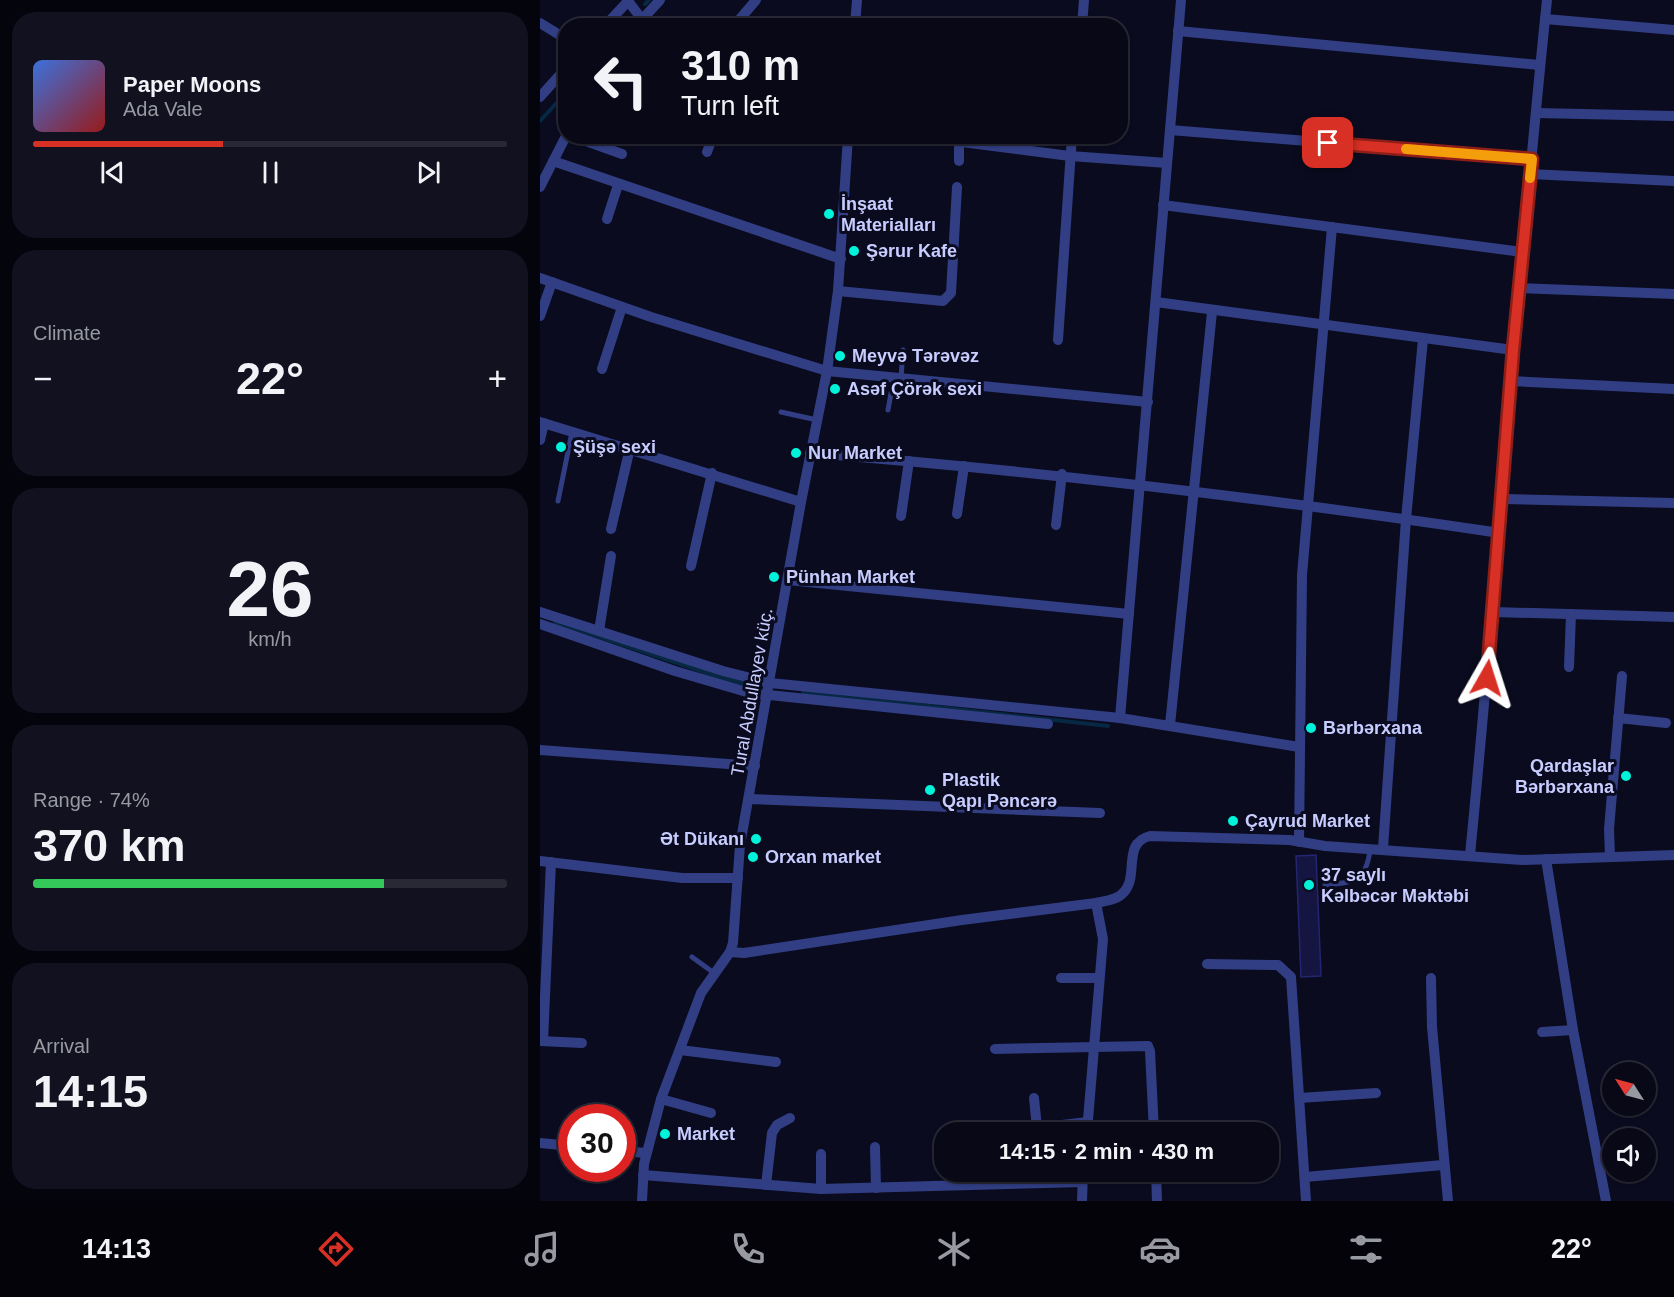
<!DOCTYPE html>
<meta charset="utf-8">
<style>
:root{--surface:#080817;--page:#111120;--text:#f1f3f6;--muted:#989aa1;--line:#292936;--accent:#d93025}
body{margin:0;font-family:Arial,sans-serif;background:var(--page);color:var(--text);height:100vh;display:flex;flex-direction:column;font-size:22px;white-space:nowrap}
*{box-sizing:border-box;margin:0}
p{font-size:20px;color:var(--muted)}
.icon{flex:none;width:33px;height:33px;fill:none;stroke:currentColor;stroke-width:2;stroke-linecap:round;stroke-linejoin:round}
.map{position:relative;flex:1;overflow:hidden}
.sheet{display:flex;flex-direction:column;gap:12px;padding:12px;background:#04040d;width:540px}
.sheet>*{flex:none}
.guide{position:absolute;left:18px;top:18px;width:570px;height:126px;border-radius:24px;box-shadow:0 2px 4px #0004,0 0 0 2px var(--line);background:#080817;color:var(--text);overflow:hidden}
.needle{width:39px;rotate:306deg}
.fabs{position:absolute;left:1062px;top:1062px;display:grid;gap:12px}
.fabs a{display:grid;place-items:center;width:54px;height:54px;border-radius:50%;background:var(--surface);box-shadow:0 2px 4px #0004,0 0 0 2px var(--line);font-size:30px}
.speed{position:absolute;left:18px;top:1104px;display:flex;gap:12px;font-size:30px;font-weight:700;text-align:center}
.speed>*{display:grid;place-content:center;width:78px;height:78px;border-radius:50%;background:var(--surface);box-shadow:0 2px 4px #0004,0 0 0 2px var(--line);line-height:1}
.speed .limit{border:9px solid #d22;background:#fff;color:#111}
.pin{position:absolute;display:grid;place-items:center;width:51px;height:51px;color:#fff;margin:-26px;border-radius:12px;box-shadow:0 3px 9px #0006}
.me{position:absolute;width:66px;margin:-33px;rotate:6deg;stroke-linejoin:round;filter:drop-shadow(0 0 4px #0008)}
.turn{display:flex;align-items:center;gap:21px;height:126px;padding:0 24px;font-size:27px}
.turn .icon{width:78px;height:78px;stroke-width:2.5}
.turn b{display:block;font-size:42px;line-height:51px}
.big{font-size:45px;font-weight:800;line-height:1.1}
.sheet .widget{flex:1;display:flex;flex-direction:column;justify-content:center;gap:9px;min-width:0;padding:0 21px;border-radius:24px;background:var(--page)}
.sheet .dial{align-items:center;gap:0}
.dial b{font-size:78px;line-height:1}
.song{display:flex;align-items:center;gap:18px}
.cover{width:72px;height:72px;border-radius:9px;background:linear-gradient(135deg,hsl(220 70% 55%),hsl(0 70% 35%))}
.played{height:6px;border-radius:3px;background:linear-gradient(90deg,var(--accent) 40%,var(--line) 40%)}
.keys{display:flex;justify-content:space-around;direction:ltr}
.heat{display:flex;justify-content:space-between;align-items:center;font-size:33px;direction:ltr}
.charge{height:9px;border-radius:4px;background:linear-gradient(90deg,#34c759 74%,var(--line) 0)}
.trip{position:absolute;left:394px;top:1122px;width:345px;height:60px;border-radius:24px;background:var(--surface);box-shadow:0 2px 4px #0004,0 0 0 2px var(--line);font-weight:800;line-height:60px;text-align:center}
.menu{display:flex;height:96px;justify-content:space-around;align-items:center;background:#030309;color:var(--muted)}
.menu .icon{width:42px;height:42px}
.menu .current{color:var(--accent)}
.menu b{font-size:27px;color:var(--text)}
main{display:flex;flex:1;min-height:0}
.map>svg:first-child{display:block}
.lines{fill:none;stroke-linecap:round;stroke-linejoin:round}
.stream{stroke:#062842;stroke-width:4}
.building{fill:#151542;stroke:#242570;stroke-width:1.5}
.service{stroke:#313e83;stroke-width:5}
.minor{stroke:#313e83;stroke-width:10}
.route-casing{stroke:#8d1f18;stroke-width:15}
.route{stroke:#d93025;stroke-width:10}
.slow{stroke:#f59e0b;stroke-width:10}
.poi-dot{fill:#00f3da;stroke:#0a0b1f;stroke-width:2}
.labels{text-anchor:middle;stroke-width:6;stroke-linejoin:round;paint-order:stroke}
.poi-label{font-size:18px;font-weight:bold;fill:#c8cdff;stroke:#0a0b1f;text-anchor:start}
.street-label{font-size:18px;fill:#c8cdff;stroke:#0a0b1f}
</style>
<main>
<section class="sheet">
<div class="widget">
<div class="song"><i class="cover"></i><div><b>Paper Moons</b><p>Ada Vale</p></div></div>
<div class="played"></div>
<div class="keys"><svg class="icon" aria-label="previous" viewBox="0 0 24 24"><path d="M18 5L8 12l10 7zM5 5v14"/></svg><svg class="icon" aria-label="pause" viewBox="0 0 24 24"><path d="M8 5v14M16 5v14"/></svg><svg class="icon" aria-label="next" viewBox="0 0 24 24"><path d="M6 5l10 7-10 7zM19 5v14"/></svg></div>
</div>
<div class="widget"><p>Climate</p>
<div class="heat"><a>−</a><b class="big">22°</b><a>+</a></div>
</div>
<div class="widget dial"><b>26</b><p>km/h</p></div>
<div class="widget"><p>Range · 74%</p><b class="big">370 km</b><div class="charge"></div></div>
<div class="widget"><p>Arrival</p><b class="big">14:15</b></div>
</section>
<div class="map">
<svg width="1134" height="1201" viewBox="0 0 1134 1201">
<rect width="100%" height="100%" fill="#0a0b1f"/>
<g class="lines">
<g class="stream">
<polyline points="105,4 109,0"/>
<polyline points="86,26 91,21"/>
<polyline points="0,121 26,93"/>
<polyline points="15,622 176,676 219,688"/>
<polyline points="263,692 568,726"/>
</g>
</g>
<polygon class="building" points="776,855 781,976 761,977 756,856"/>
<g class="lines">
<g class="service">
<polyline points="361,378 363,350"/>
<polyline points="348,410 354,377"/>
<polyline points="241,412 277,420"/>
<polyline points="18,501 32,432"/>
<path d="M 785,885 C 814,882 826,882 830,850"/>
<polyline points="152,957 174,973"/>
</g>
<g class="minor">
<polyline points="88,1 107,26"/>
<polyline points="1005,19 1134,30"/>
<polyline points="0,23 26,39"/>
<polyline points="65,26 89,0"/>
<polyline points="96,26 120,0"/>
<polyline points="194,26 216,0"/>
<polyline points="315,26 317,0"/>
<polyline points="542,26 544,0"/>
<polyline points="638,31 999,65"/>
<polyline points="0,97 26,68"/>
<polyline points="996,113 1134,116"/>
<polyline points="630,130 992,159"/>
<polyline points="32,136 82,154"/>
<polyline points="375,136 530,156 627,163"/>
<polyline points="419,142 419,161"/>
<polyline points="167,152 173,136"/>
<polyline points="13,161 301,259"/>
<polyline points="990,174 1134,181"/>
<polyline points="0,187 26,136"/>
<polyline points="623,205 982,252"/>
<polyline points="67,219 78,185"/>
<polyline points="0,278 111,317 287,371 608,402"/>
<polyline points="979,288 1134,294"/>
<polyline points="298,291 403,301 411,293 417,187"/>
<polyline points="616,302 973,350"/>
<polyline points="0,316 12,282"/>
<polyline points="518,340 532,136"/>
<polyline points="62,369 82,307"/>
<polyline points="971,381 1134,389"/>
<polyline points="0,422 261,502"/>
<polyline points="0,440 4,423"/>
<path d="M 270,453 C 501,471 731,499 960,533"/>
<polyline points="963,499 1134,503"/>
<polyline points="417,514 424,466"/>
<polyline points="361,516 369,461"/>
<polyline points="516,525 522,474"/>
<polyline points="71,529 90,448"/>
<polyline points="151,566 172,473"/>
<polyline points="248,580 589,614"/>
<polyline points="0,612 183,671 230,683 580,718 759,747"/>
<polyline points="954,612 1134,617"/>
<polyline points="0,624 135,671 210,693 508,724"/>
<polyline points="59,631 71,556"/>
<polyline points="1029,667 1031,614"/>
<polyline points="580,718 641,0"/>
<polyline points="1078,718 1126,723"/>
<polyline points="630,725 672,312"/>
<polyline points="0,750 215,766"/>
<polyline points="209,799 560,813"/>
<polyline points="759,842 762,575 792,227"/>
<polyline points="843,848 866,519 883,339"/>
<path d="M 930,855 C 958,570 977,285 1007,0"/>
<polyline points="1070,856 1069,829 1082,676"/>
<polyline points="1006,859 1033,1030 1066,1201"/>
<polyline points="0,861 142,878 198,878"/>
<path d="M 190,952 L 204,953 L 422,920 L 556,903 C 565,901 577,900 583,893 C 600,877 581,843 610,836 L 750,840 L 785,846 L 982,860 L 1134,855"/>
<polyline points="667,964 738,965 751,977 766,1201"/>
<polyline points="521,978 559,978"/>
<polyline points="891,978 892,1027 908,1201"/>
<polyline points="1002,1032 1033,1030"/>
<polyline points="0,1041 42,1043"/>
<polyline points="3,1041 11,862"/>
<polyline points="455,1049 608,1046 610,1051 614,1132"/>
<polyline points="140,1050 236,1062"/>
<polyline points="494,1098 497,1128"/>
<polyline points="759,1098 836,1093"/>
<polyline points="121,1099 171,1113"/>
<polyline points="462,1132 548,1122"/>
<polyline points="547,1132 563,939 556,903"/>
<polyline points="0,1143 32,1146"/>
<polyline points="335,1147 336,1188"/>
<polyline points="82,1151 106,1153"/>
<polyline points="616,1172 617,1201"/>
<polyline points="103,1175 281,1189 542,1182"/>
<polyline points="765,1177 903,1165"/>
<polyline points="226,1185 232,1133 237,1125 250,1118"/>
<polyline points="281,1189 281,1154"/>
<polyline points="102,1201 104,1164 121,1099 161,993 190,952 193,943 200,845 261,502 287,371 298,291 308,136"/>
<polyline points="542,1201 543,1172"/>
</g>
</g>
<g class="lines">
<g class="route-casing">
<polyline id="route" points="788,143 992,159 973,350 947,678"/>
</g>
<use href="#route" class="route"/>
<polyline class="slow" points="866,149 992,159 990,178"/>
</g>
<g class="poi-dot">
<circle cx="289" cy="214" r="6"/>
<circle cx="314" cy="251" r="6"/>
<circle cx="300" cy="356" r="6"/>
<circle cx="295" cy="389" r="6"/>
<circle cx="21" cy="447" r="6"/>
<circle cx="256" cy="453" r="6"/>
<circle cx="234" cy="577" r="6"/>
<circle cx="771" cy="728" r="6"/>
<circle cx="1086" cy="776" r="6"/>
<circle cx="390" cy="790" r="6"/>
<circle cx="693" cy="821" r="6"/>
<circle cx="216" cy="839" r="6"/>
<circle cx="213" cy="857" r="6"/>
<circle cx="769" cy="885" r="6"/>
<circle cx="125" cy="1134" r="6"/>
</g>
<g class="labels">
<g class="poi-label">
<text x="301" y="210">İnşaat<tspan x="301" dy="21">Materialları</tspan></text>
<text x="326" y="257">Şərur Kafe</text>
<text x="312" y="362">Meyvə Tərəvəz</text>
<text x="307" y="395">Asəf Çörək sexi</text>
<text x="33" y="453">Şüşə sexi</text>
<text x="268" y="459">Nur Market</text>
<text x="246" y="583">Pünhan Market</text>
<text x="783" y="734">Bərbərxana</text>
<text x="1074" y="772" text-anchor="end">Qardaşlar<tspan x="1074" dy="21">Bərbərxana</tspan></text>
<text x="402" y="786">Plastik<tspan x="402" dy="21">Qapı Pəncərə</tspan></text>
<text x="705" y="827">Çayrud Market</text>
<text x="204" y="845" text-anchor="end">Ət Dükanı</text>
<text x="225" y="863">Orxan market</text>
<text x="781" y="881">37 saylı<tspan x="781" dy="21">Kəlbəcər Məktəbi</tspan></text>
<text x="137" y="1140">Market</text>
</g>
<g class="street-label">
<text transform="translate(212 692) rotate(-80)" y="6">Tural Abdullayev küç.</text>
</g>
</g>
</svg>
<div class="fabs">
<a><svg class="needle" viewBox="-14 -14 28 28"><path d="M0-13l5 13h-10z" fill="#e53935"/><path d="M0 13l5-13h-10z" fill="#989aa1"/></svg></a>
<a><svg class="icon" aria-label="sound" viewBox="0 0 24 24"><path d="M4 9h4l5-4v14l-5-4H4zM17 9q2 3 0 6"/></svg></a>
</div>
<div class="speed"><div class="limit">30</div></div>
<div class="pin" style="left:788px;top:143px;background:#d93025"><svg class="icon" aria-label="arrive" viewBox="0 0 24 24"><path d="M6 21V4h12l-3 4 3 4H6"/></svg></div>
<svg class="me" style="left:947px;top:678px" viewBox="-20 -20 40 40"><path d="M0-17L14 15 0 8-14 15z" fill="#d93025" stroke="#fff" stroke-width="4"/></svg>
<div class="trip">14:15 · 2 min · 430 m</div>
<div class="guide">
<div class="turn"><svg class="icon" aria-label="left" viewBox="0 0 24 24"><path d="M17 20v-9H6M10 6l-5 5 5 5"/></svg><div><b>310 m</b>Turn left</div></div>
</div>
</div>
</main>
<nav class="menu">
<b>14:13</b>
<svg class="icon current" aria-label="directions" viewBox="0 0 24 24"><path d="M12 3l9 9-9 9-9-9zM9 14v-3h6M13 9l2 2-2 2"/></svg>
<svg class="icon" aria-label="music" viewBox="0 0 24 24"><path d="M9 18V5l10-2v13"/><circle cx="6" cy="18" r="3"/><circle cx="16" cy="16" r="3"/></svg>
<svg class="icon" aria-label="phone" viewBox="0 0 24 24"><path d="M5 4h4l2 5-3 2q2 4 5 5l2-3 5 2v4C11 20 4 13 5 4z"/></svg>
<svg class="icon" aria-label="climate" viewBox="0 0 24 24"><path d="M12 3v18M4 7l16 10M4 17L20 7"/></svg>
<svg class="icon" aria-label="car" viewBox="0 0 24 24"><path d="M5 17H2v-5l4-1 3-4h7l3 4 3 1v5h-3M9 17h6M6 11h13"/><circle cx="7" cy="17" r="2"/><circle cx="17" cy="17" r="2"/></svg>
<svg class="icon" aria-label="filters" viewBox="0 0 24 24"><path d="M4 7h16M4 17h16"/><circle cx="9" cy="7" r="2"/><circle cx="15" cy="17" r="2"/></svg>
<b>22°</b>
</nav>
